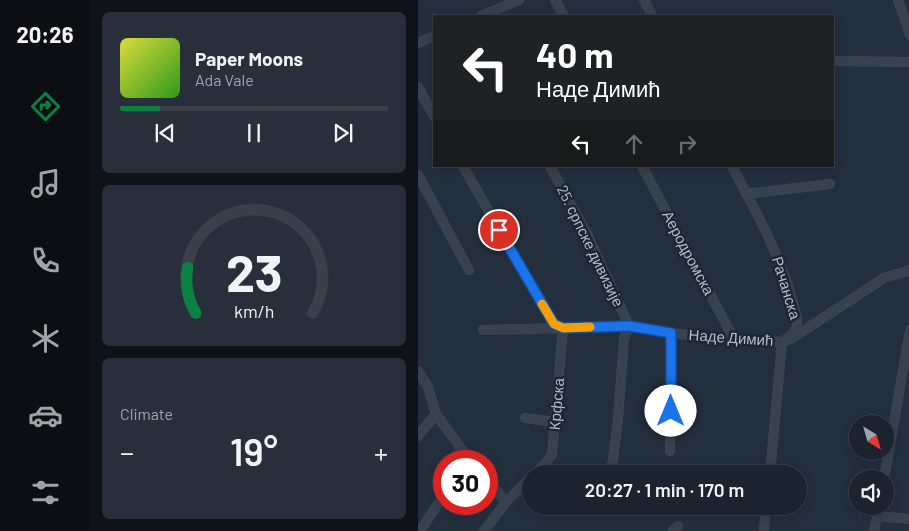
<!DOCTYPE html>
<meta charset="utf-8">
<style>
:root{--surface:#1b232e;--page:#282f3a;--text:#f1f3f6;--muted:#a0a4aa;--line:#39404a;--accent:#0b8043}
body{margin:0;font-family:Barlow,sans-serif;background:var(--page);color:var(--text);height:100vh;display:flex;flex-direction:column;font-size:19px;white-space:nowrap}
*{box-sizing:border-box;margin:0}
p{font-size:16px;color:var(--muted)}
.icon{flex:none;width:28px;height:28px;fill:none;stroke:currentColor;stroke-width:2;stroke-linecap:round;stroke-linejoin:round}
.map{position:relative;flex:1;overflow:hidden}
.panel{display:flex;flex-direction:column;gap:12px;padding:12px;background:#0f1319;width:328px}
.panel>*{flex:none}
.banner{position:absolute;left:15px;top:15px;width:401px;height:152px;border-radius:0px;box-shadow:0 2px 12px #0003,0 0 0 1px var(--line);background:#202124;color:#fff;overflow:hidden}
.needle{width:32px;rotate:143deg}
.tools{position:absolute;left:431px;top:415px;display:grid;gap:10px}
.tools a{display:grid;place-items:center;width:45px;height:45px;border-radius:50%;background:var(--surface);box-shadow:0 2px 12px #0003,0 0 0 1px var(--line);font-size:25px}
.speed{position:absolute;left:15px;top:450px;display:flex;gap:10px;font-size:25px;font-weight:700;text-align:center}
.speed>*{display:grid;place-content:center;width:65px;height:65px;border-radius:50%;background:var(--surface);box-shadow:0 2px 12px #0003,0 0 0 1px var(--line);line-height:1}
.speed .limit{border:8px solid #d22;background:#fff;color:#111}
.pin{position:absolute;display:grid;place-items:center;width:42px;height:42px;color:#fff;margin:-21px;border:2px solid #fff;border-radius:50%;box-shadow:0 1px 5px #0007}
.me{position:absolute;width:55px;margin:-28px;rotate:0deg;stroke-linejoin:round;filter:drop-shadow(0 0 4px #0008)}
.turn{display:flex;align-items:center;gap:18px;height:105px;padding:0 20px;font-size:22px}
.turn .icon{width:65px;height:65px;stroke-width:2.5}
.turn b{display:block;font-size:35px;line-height:42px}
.lanes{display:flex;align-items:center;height:48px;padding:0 20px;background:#0003;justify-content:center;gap:25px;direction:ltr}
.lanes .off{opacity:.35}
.big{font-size:38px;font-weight:600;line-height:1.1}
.panel .tile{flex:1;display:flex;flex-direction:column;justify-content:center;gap:8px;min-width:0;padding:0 18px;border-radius:8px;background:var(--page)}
.panel .dial{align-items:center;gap:0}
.dial svg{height:130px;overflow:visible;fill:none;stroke:var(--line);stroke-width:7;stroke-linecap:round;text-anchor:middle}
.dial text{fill:var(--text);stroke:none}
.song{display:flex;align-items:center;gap:15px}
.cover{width:60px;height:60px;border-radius:8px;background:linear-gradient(135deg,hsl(60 70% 55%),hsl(110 70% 35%))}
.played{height:5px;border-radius:2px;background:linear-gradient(90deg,var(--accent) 15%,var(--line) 15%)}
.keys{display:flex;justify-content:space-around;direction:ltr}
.heat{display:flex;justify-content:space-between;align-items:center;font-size:28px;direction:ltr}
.trip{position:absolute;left:104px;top:465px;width:285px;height:50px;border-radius:25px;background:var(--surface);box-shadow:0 2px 12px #0003,0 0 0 1px var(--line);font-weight:600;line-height:50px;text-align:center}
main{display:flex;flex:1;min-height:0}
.tab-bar{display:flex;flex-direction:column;width:90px;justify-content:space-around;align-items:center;background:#0b0e12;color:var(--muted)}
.tab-bar .icon{width:35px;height:35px}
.tab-bar .current{color:var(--accent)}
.tab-bar b{font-size:22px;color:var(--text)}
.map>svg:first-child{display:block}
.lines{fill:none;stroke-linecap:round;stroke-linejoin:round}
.minor-casing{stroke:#414a57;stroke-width:10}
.minor{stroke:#38414e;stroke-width:9}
.route-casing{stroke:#114b97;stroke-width:12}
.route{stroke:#1a73e8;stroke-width:9}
.slow{stroke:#f59e0b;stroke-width:9}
.labels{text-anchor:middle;stroke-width:5;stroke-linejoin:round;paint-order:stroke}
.street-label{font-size:15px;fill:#b4bcc9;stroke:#1d2633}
</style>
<main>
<nav class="tab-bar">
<b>20:26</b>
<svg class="icon current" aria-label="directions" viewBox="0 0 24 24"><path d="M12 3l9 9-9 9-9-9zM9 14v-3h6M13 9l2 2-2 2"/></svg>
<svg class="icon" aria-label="music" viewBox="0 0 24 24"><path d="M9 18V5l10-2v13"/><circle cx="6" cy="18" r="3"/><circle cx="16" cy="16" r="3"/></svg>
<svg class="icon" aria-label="phone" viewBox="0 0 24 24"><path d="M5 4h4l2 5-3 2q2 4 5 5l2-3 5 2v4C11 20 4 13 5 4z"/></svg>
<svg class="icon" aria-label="climate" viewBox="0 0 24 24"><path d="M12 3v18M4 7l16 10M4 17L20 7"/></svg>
<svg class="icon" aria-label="car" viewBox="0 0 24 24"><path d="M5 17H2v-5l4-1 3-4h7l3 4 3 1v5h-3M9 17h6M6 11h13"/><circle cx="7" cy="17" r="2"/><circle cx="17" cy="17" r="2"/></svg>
<svg class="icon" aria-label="filters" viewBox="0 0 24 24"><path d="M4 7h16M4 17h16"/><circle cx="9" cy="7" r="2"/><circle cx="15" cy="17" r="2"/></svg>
</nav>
<section class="panel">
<div class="tile">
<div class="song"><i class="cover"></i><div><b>Paper Moons</b><p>Ada Vale</p></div></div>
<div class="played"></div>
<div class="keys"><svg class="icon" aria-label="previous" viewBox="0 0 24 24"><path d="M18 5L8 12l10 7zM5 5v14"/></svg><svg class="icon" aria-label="pause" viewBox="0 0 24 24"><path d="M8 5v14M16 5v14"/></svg><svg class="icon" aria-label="next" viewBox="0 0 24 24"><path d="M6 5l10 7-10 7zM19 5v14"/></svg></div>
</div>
<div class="tile dial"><svg viewBox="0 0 100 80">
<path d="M14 69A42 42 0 1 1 86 69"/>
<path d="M14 69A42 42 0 0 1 9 41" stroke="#0b8043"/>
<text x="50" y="56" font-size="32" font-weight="700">23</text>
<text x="50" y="72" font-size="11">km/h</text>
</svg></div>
<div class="tile"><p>Climate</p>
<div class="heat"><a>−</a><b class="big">19°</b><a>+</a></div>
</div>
</section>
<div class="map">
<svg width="492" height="531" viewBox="0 0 492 531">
<rect width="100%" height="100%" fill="#242f3e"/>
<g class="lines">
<g class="minor-casing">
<g id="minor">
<polyline points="137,0 146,16"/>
<polyline points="226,0 234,16"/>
<polyline points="480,0 492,35"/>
<polyline points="63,16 101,0"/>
<polyline points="0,43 16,36"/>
<polyline points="415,61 492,62"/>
<polyline points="0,87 16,116"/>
<polyline points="45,166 135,324 145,328 211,326 253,333 295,338 364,342 373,339 466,278 492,270"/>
<polyline points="132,166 169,234 211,326 206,338 200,419 193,474"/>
<polyline points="224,166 316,339"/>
<path d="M 314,166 C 337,210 362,254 375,303 C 377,310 380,318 379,325 C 378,333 371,337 364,342 L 352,474"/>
<polyline points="0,175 51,270"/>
<polyline points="328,194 412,184"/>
<polyline points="65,330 145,328 134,454 126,465 117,474"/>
<polyline points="0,371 10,387 18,414 42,447 54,461"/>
<polyline points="107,418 137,422"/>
<polyline points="0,436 18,414"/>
<polyline points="252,451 253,333"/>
<polyline points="69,479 88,502"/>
<polyline points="466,479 492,330"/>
<polyline points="459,516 492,519"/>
<polyline points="2,531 20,504"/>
<polyline points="66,531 88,502 112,478"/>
<polyline points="255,531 260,526"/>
<polyline points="346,531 348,506"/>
<polyline points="456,531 461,506"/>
</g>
</g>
<use href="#minor" class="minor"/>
</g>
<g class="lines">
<g class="route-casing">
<polyline id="route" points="81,230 136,324 145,328 211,326 253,333 253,411"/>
</g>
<use href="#route" class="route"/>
<polyline class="slow" points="124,304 136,324 145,328 172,327"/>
</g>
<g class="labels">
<g class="street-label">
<text transform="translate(172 246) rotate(64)" y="5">25. српске дивизије</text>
<text transform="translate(270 253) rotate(62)" y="5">Аеродромска</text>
<text transform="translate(368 288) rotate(73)" y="5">Рачанска</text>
<text transform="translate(313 338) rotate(4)" y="5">Наде Димић</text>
<text transform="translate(139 404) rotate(-85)" y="5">Крфска</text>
</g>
</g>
</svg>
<div class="tools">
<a><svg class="needle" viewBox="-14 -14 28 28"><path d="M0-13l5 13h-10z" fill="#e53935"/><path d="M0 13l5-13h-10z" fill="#a0a4aa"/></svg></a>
<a><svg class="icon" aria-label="sound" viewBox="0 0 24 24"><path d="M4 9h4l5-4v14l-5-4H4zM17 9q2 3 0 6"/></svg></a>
</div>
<div class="speed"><div class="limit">30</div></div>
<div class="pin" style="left:81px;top:230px;background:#d93025"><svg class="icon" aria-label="arrive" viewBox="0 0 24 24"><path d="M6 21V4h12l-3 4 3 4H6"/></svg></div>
<svg class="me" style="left:253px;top:411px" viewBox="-20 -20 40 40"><circle r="19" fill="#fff"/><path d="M0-13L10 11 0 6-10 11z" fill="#1a73e8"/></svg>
<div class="trip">20:27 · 1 min · 170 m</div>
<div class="banner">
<div class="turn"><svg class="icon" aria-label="left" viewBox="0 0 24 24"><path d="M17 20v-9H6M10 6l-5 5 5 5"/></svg><div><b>40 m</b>Наде Димић</div></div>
<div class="lanes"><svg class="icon" aria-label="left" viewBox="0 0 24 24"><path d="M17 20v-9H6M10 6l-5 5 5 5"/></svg><svg class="icon off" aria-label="ahead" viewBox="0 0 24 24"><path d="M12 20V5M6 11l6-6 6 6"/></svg><svg class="icon off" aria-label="right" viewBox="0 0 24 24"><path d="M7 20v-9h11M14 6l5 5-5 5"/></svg></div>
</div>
</div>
</main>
